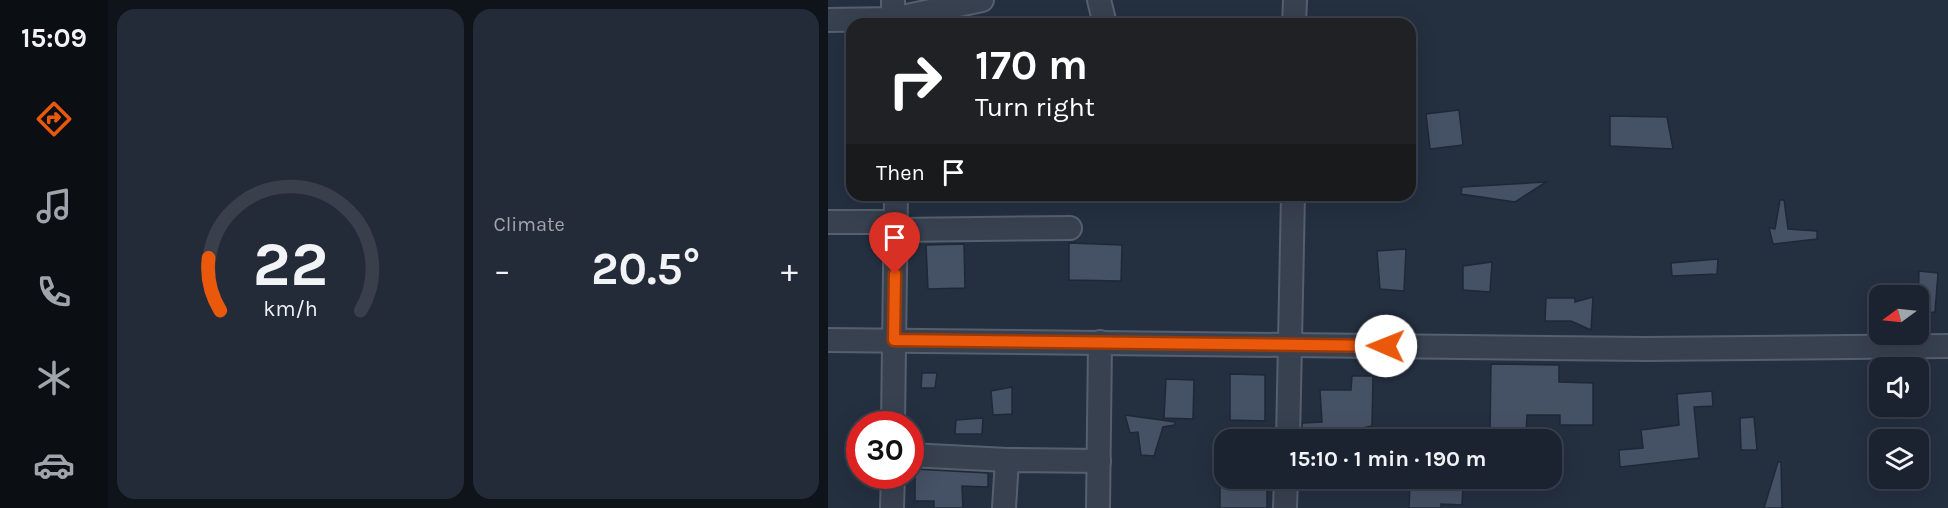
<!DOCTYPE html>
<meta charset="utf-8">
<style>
:root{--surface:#1b2330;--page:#242b38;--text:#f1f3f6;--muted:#a0a4ab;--line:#39404c;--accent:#ea580c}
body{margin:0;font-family:Karla,sans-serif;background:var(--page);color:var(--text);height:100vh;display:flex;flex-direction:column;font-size:22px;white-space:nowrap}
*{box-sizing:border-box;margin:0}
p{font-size:20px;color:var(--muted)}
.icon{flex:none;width:33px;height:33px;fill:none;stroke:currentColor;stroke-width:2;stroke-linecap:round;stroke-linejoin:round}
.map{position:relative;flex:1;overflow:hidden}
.details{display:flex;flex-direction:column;gap:9px;padding:9px;background:#0f131a;width:720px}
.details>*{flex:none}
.banner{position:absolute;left:18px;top:18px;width:570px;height:183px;border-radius:18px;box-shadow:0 6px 24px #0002,0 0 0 2px var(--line);background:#202124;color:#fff;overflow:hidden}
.needle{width:39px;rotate:255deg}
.tools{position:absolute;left:1041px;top:285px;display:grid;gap:12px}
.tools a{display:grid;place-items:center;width:60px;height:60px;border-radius:12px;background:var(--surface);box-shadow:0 6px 24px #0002,0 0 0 2px var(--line);font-size:30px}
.speed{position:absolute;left:18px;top:411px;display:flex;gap:12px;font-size:30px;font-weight:700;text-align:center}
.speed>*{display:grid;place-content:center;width:78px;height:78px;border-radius:50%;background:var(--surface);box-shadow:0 6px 24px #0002,0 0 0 2px var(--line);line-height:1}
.speed .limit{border:9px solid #d22;background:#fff;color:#111}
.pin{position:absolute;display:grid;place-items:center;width:51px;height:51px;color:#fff;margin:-62px -26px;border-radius:50% 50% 50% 0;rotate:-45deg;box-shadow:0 0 6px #0007}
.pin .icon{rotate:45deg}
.me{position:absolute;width:66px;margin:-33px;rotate:271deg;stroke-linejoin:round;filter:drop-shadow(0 0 4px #0008)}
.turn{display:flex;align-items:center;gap:21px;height:126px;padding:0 30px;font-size:27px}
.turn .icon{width:78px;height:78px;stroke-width:2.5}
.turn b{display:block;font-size:42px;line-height:51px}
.then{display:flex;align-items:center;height:57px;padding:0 30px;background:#0003;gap:12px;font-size:22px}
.big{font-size:45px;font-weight:700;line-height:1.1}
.details .widget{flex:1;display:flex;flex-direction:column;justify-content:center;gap:9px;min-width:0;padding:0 21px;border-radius:18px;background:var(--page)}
.details .dial{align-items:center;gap:0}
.dial svg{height:156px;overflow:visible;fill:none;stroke:var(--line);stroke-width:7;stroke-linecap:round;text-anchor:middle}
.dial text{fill:var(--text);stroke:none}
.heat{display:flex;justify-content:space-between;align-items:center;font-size:33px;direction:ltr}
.details .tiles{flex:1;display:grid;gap:9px;grid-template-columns:repeat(2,1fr)}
.trip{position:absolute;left:386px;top:429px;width:348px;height:60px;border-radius:18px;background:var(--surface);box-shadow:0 6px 24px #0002,0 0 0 2px var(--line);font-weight:700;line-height:60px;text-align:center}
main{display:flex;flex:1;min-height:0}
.tab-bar{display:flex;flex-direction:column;width:108px;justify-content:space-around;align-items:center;background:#0b0e13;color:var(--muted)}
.tab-bar .icon{width:42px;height:42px}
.tab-bar .selected{color:var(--accent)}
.tab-bar b{font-size:27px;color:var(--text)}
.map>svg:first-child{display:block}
.building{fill:#455164;stroke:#1f2837;stroke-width:1.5}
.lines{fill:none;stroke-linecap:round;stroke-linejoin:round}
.street-casing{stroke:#565f6d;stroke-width:26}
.street{stroke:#384150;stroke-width:22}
.route-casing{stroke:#983908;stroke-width:15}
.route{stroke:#ea580c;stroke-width:10}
</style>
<main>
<nav class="tab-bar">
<b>15:09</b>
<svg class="icon selected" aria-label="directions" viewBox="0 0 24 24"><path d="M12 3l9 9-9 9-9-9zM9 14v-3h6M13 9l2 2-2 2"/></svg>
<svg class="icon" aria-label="music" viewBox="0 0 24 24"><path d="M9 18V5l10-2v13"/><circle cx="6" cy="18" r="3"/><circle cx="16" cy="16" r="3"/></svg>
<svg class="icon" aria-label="phone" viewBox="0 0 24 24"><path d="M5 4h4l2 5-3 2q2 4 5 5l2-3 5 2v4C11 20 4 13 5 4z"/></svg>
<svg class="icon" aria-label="climate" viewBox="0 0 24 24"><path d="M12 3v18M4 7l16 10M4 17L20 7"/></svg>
<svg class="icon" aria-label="car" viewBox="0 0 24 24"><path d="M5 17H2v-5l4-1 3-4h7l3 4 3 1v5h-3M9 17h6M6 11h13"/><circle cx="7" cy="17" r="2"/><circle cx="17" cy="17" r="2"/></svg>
</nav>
<section class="details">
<div class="tiles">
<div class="widget dial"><svg viewBox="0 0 100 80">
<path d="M14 69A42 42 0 1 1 86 69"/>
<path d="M14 69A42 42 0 0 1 8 42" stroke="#ea580c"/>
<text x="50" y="56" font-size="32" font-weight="700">22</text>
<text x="50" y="72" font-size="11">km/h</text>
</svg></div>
<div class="widget"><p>Climate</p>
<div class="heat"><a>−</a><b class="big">20.5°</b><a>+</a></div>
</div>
</div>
</section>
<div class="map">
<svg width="1120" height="508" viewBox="0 0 1120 508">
<rect width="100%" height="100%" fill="#242f40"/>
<g class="building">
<polygon points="631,110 635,145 602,149 598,114"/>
<polygon points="782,116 839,117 845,149 782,146"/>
<polygon points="718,182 687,202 633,194 634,187"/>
<polygon points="952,200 956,200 960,229 989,231 989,239 945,244 941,228 947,229"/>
<polygon points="241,243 294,245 293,281 241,280"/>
<polygon points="136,244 137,288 100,289 98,245"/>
<polygon points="578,249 576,291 552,289 549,251"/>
<polygon points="890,259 889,274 844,276 843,263"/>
<polygon points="664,262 662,292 635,290 635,266"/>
<polygon points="1091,271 1110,273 1107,312 1090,314"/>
<polygon points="765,297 763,330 743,321 717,321 718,298 747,298 747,302"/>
<polygon points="663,364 731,365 731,382 765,383 765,425 732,425 732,415 699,415 698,436 662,435"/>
<polygon points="94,373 109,373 107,388 93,388"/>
<polygon points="402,374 437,375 437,421 402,420"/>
<polygon points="524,376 545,376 544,426 506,434 502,440 474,433 474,423 494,422 492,390 523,390"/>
<polygon points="338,379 366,380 365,419 336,418"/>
<polygon points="184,387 184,414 165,415 163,391"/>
<polygon points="884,391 885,406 866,407 871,458 792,467 791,450 815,448 813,430 851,425 849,394"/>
<polygon points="297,415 347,422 347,425 335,427 326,456 313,455 310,432 302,433"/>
<polygon points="926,417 929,450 913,450 912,418"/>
<polygon points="155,418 154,434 127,434 128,420"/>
<polygon points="950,462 953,462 954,508 936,508"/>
<polygon points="87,469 160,473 160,487 134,486 135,508 106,508 106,501 87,501"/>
<rect x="392" y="478" width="47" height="30"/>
<polygon points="582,483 635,484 634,505 613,504 613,508 581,508"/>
</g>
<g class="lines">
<g class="street-casing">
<g id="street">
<polyline points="65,0 65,24"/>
<polyline points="271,0 277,24"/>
<polyline points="0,20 65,19 154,0"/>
<polyline points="466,24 467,0"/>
<polyline points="0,222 68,222"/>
<polyline points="68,230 242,228"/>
<polyline points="0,340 817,349 1120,346"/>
<polyline points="65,424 68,195"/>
<polyline points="460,440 465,195"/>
<polyline points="82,455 179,460"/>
<polyline points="64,508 65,476"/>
<polyline points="176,508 179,460 271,461"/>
<polyline points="270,508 272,342"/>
<polyline points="457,508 458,478"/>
</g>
</g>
<use href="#street" class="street"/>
</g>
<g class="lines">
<g class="route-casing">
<polyline id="route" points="67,274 66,340 558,346"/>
</g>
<use href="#route" class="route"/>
</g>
</svg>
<div class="tools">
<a><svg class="needle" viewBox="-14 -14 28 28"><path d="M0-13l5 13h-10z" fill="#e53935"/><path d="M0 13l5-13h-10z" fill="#a0a4ab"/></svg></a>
<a><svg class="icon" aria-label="sound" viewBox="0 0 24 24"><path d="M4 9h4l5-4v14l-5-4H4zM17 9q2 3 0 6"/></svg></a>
<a><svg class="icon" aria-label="layers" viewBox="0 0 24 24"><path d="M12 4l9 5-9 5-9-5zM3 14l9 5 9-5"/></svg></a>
</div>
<div class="speed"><div class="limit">30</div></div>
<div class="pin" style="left:67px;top:274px;background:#d93025"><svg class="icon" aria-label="arrive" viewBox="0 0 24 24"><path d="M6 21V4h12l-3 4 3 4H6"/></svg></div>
<svg class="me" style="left:558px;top:346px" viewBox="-20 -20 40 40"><circle r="19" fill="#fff"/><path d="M0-13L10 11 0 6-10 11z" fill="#ea580c"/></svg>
<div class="trip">15:10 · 1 min · 190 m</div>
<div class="banner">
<div class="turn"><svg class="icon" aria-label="right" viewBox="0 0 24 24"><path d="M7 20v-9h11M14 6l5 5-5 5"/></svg><div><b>170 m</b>Turn right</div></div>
<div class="then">Then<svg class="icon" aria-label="arrive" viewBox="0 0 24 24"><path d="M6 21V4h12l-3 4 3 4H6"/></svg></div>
</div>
</div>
</main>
